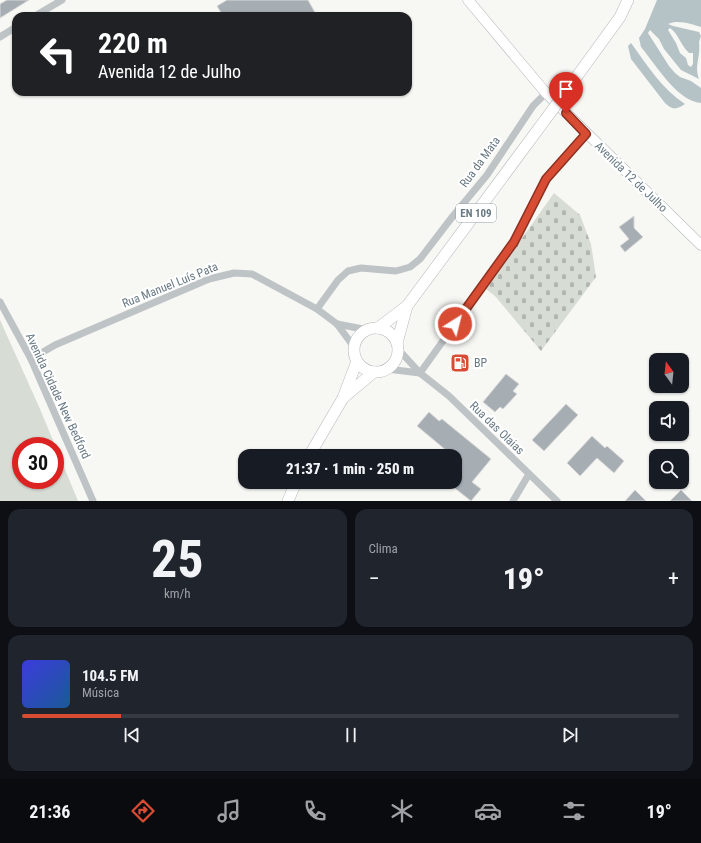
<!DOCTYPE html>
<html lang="pt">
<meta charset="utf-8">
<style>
:root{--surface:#171b24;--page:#20242c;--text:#f1f3f6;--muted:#9ea1a6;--line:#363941;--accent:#d84c33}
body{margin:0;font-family:"Roboto Condensed",sans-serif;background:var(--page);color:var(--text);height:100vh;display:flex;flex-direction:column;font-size:15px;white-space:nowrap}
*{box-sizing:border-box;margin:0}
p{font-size:13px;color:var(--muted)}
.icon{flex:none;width:22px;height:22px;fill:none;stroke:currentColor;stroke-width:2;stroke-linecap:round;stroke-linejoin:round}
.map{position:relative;height:501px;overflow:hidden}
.side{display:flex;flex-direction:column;gap:8px;padding:8px;background:#0d0f14;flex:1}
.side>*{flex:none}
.banner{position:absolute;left:12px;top:12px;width:400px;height:84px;border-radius:12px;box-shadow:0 1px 3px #0004;background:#202124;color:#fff;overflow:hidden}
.needle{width:26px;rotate:345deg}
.controls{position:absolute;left:649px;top:353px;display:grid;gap:8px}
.controls a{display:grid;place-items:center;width:40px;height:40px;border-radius:8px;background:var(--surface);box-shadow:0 1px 3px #0004;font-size:20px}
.speed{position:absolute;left:12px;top:437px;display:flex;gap:8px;font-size:20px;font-weight:700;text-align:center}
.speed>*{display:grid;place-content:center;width:52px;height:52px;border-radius:50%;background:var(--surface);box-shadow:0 1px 3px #0004;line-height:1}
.speed .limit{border:6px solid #d22;background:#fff;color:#111}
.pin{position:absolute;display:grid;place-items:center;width:34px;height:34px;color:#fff;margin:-41px -17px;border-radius:50% 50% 50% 0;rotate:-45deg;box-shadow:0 0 4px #0007}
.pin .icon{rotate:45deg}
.me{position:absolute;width:44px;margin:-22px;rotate:36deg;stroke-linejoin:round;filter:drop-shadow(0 0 3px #0008)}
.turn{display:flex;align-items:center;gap:14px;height:84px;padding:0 20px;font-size:18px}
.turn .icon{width:52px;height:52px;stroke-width:2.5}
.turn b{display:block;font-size:28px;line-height:34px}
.big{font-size:30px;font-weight:800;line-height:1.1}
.side .tile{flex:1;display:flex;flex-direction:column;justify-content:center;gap:6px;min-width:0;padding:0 14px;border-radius:12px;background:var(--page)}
.side .dial{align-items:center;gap:0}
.dial b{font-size:52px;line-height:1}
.song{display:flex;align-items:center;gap:12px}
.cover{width:48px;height:48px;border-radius:6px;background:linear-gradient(135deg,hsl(240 70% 55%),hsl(210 70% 35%))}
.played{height:4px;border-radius:2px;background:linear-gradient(90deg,var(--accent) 15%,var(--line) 15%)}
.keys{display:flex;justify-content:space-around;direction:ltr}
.heat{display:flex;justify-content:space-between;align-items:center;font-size:22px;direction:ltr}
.side .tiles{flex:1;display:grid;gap:8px;grid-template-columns:1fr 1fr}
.tile:last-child{grid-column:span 2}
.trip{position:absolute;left:238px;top:449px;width:224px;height:40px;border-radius:12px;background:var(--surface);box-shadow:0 1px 3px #0004;font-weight:800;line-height:40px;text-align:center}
.tab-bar{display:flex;height:64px;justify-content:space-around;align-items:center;background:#090b0e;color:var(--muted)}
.tab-bar .icon{width:28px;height:28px}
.tab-bar .current{color:var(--accent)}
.tab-bar b{font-size:18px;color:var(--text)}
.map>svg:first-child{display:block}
.green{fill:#d7dcd4;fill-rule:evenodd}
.cemetery{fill:url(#cemetery-stones)}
.water{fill:#b6c3c6;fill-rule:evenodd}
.building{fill:#a6aeb3;stroke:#d9d8d7}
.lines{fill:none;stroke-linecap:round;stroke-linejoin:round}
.secondary-casing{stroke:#b1b7bb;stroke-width:11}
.primary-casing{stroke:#b2b7ba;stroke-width:12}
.street{stroke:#bec3c6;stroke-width:7}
.secondary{stroke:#fff;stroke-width:10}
.primary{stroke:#fff;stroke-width:11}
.primary-bridge-casing{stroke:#b2b7ba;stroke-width:12;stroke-linecap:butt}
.primary-bridge{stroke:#fff;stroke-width:11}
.route-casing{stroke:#8c3121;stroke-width:10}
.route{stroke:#d84c33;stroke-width:7}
.labels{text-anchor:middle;stroke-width:4;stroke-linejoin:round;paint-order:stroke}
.shield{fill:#fff;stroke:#95a1a8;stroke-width:1}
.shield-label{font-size:11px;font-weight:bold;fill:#687983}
.street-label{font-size:12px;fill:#687983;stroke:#fff}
.poi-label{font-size:12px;fill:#687983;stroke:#fff;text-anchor:start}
</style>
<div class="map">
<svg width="701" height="501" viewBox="0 0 701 501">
<defs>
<pattern id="cemetery-stones" width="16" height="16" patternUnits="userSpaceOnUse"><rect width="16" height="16" fill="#d7dcd4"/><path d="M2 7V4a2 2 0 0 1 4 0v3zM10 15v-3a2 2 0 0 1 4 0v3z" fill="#b2b7b1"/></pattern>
</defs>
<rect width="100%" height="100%" fill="#f7f7f4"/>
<path class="green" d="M 0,320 L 40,409 L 78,501 L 0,501 ZM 21,446 L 55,446 L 55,480 L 21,480 Z"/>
<polygon class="cemetery" points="554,193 580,215 591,244 596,277 541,351 495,296 486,289"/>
<g class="water">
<path d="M 657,0 L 701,0 L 701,27 C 692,24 677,19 668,24 L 673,26 L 699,32 L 701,36 L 699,42 C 701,58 694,64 699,79 L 681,70 L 664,49 L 659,39 L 650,30 L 648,33 L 669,66 L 675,73 L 680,77 L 691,81 L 701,88 L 701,103 C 677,101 656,65 641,47 L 639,38 L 645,29 ZM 670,28 C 678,33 681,46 689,53 L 693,53 L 693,64 L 691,67 L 688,65 L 686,58 L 680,53 L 676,43 L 668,30 Z"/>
<path d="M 631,43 C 647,65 662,89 685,104 C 676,110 672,110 665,103 L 631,59 L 628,46 Z"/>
</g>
<g class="building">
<polygon points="7,0 29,0 0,18 0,4"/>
<polygon points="227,0 308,0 317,16 223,16 217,6"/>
<polygon points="634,216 634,228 643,237 625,252 620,246 629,239 619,227"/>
<polygon points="506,374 519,384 513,391 517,394 503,409 500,407 495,412 483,402"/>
<polygon points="566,404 578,415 544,451 532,440"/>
<polygon points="429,412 439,421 442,419 491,459 472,482 481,489 471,501 447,482 455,482 455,456 453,456 417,426"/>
<polygon points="592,436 605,448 607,446 624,461 614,473 597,458 580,476 567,463"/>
<polygon points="635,490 646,501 625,501"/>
<polygon points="681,490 692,501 670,501"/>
</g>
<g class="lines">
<g class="secondary-casing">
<polyline id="secondary" points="468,0 546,93 701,245"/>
</g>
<g class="primary-casing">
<g id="primary">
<polyline points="567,90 620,17 628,0"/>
<polyline points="378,328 407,306 545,120"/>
<circle cx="376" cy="350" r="22"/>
<polyline points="397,343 407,306"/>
<polyline points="343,398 374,372"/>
<polyline points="309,456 343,398 357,361"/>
<polyline points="288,501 296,482"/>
</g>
</g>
<g class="street">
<polyline points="35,16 62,0"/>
<polyline points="0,37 16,27"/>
<polyline points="0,302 31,359 93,501"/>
<polyline points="317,309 338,280 348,271 361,268 396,271 410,267 420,259 453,216 487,175 533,106 546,93"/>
<polyline points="337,324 368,330"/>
<polyline points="398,349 420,373 449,396 557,501"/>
<polyline points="31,359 55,345 209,279 234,273 252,274 317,309 337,324 354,347"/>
<polyline points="387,369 420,373"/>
<polyline points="420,373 514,242 546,179 586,134"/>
<polyline points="513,501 529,474"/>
</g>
<use href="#secondary" class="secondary"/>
<use href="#primary" class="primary"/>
<g class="primary-bridge-casing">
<polyline id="primary-bridge" points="545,120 567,90"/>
</g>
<use href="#primary-bridge" class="primary-bridge"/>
</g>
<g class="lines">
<g class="route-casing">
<polyline id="route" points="455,324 514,242 546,179 586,134 566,113"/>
</g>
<use href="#route" class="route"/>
</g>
<defs>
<g id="fuel-square" transform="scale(1)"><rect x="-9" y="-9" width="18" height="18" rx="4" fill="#d84c33" stroke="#fff"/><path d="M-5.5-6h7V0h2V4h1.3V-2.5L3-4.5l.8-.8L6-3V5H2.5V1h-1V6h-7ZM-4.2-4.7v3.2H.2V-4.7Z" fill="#fff"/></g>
</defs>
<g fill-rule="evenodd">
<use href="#fuel-square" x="460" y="363"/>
</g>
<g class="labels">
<rect class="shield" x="456" y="204" width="40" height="18" rx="3"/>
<g class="shield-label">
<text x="476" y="217">EN 109</text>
</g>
<g class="street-label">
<text transform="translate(480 162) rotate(-54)" y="4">Rua da Mata</text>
<text transform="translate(631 177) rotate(44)" y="4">Avenida 12 de Julho</text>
<text transform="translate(170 285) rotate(-22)" y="4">Rua Manuel Luís Pata</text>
<text transform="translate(58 396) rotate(65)" y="4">Avenida Cidade New Bedford</text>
<text transform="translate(497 428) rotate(44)" y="4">Rua das Olaias</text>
</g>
<g class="poi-label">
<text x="474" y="367">BP</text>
</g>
</g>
</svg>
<div class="controls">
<a><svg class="needle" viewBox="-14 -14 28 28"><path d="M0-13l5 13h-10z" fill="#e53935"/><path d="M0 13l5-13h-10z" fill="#9ea1a6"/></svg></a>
<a><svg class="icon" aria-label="sound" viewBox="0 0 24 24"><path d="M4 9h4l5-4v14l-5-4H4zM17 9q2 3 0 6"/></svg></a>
<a><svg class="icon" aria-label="search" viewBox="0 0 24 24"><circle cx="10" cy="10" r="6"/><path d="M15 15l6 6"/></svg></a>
</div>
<div class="speed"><div class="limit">30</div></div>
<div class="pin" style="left:566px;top:113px;background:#d93025"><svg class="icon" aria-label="arrive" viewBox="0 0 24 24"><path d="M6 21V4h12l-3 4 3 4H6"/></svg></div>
<svg class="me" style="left:455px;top:324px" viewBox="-20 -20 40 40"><circle r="17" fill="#d84c33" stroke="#fff" stroke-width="3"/><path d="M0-11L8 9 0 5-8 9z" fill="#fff"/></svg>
<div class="trip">21:37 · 1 min · 250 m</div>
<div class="banner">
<div class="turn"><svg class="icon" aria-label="left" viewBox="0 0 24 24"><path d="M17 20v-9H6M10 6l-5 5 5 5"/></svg><div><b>220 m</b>Avenida 12 de Julho</div></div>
</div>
</div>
<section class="side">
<div class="tiles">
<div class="tile dial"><b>25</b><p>km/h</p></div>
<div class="tile"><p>Clima</p>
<div class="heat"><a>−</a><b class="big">19°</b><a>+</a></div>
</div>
<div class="tile">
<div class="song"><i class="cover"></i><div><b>104.5 FM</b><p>Música</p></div></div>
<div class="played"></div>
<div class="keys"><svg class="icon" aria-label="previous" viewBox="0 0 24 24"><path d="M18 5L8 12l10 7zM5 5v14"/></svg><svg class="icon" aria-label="pause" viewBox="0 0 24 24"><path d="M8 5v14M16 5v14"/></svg><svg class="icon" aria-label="next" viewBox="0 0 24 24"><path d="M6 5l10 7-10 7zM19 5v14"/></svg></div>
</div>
</div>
</section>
<nav class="tab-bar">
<b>21:36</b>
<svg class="icon current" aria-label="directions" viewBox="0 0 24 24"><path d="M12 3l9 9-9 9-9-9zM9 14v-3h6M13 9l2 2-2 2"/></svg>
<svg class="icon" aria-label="music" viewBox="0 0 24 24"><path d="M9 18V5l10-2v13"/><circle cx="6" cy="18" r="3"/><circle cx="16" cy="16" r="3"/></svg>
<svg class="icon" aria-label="phone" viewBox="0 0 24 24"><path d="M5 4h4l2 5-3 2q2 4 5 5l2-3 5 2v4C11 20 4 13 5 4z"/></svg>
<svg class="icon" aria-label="climate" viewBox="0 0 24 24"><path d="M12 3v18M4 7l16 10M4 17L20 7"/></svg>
<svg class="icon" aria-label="car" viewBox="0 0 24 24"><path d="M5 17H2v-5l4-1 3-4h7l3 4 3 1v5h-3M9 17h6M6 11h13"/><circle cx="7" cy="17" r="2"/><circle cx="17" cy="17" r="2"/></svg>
<svg class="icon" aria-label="filters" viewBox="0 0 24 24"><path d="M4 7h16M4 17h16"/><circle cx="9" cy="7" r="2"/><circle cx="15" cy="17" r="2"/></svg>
<b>19°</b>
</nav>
